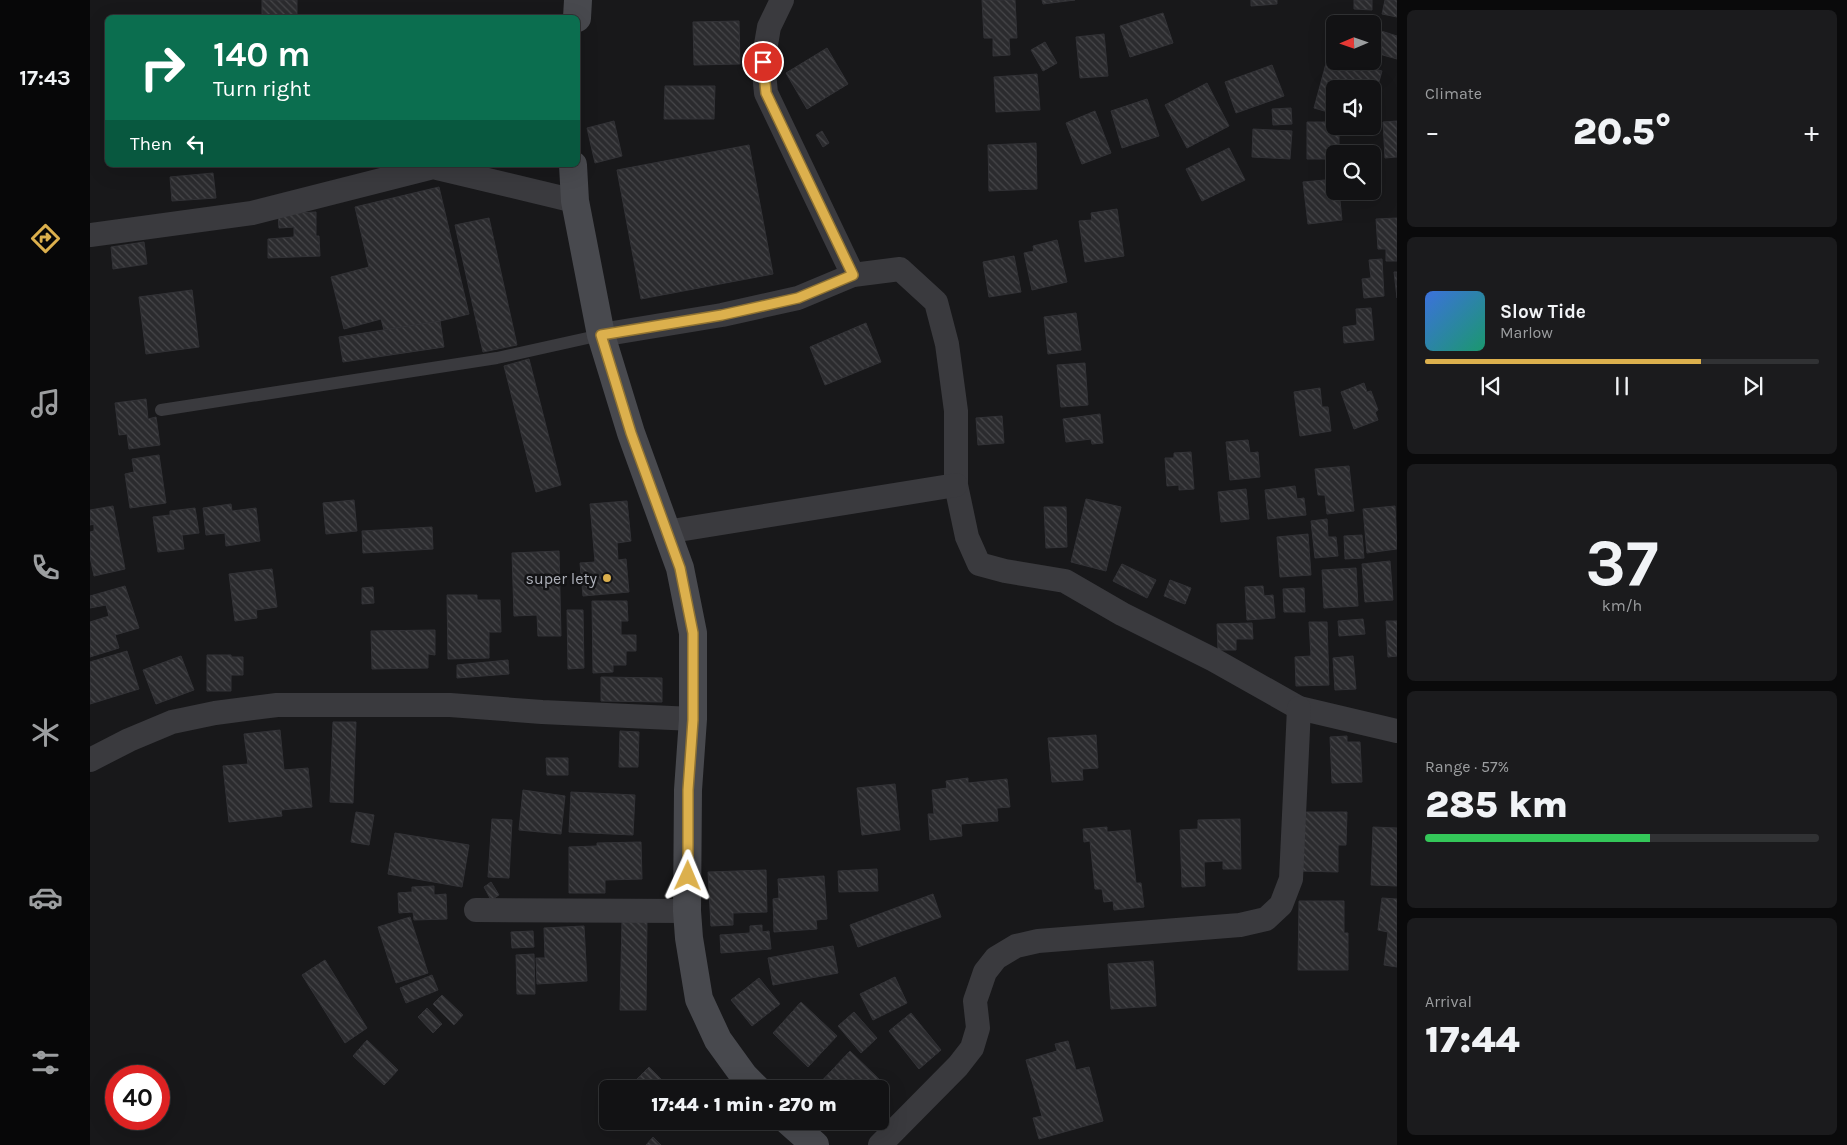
<!DOCTYPE html>
<meta charset="utf-8">
<style>
:root{--surface:#121214;--page:#1b1b1d;--text:#f1f3f6;--muted:#9c9ea0;--line:#313234;--accent:#dcb04d}
body{margin:0;font-family:Karla,sans-serif;background:var(--page);color:var(--text);height:100vh;display:flex;flex-direction:column;font-size:19px;white-space:nowrap}
*{box-sizing:border-box;margin:0}
p{font-size:16px;color:var(--muted)}
.icon{flex:none;width:28px;height:28px;fill:none;stroke:currentColor;stroke-width:2;stroke-linecap:round;stroke-linejoin:round}
.map{position:relative;flex:1;overflow:hidden}
.sheet{display:flex;flex-direction:column;gap:10px;padding:10px;background:#0a0a0b;width:450px}
.sheet>*{flex:none}
.top-card{position:absolute;left:15px;top:15px;width:475px;height:152px;border-radius:8px;box-shadow:0 5px 20px #0002,0 0 0 1px var(--line);background:#0b6e4f;color:#fff;overflow:hidden}
.needle{width:32px;rotate:268deg}
.controls{position:absolute;left:1236px;top:15px;display:grid;gap:10px}
.controls a{display:grid;place-items:center;width:55px;height:55px;border-radius:8px;background:var(--surface);box-shadow:0 5px 20px #0002,0 0 0 1px var(--line);font-size:25px}
.speed{position:absolute;left:15px;top:1065px;display:flex;gap:10px;font-size:25px;font-weight:700;text-align:center}
.speed>*{display:grid;place-content:center;width:65px;height:65px;border-radius:50%;background:var(--surface);box-shadow:0 5px 20px #0002,0 0 0 1px var(--line);line-height:1}
.speed .limit{border:8px solid #d22;background:#fff;color:#111}
.pin{position:absolute;display:grid;place-items:center;width:42px;height:42px;color:#fff;margin:-21px;border:2px solid #fff;border-radius:50%;box-shadow:0 1px 5px #0007}
.me{position:absolute;width:55px;margin:-28px;rotate:1deg;stroke-linejoin:round;filter:drop-shadow(0 0 4px #0008)}
.turn{display:flex;align-items:center;gap:18px;height:105px;padding:0 25px;font-size:22px}
.turn .icon{width:65px;height:65px;stroke-width:2.5}
.turn b{display:block;font-size:35px;line-height:42px}
.then{display:flex;align-items:center;height:48px;padding:0 25px;background:#0003;gap:10px;font-size:19px}
.big{font-size:38px;font-weight:800;line-height:1.1}
.sheet .card{flex:1;display:flex;flex-direction:column;justify-content:center;gap:8px;min-width:0;padding:0 18px;border-radius:8px;background:var(--page)}
.sheet .dial{align-items:center;gap:0}
.dial b{font-size:65px;line-height:1}
.song{display:flex;align-items:center;gap:15px}
.cover{width:60px;height:60px;border-radius:8px;background:linear-gradient(135deg,hsl(220 70% 55%),hsl(160 70% 35%))}
.played{height:5px;border-radius:2px;background:linear-gradient(90deg,var(--accent) 70%,var(--line) 70%)}
.keys{display:flex;justify-content:space-around;direction:ltr}
.heat{display:flex;justify-content:space-between;align-items:center;font-size:28px;direction:ltr}
.charge{height:8px;border-radius:4px;background:linear-gradient(90deg,#34c759 57%,var(--line) 0)}
.trip{position:absolute;left:509px;top:1080px;width:290px;height:50px;border-radius:8px;background:var(--surface);box-shadow:0 5px 20px #0002,0 0 0 1px var(--line);font-weight:800;line-height:50px;text-align:center}
main{display:flex;flex:1;min-height:0}
.tabs{display:flex;flex-direction:column;width:90px;justify-content:space-around;align-items:center;background:#070708;color:var(--muted)}
.tabs .icon{width:35px;height:35px}
.tabs .on{color:var(--accent)}
.tabs b{font-size:22px;color:var(--text)}
.map>svg:first-child{display:block}
.building{fill:url(#building-back-hatch);stroke:#323236}
.lines{fill:none;stroke-linecap:round;stroke-linejoin:round}
.lane{stroke:#3a3a3e;stroke-width:12}
.street{stroke:#3a3a3e;stroke-width:24}
.secondary{stroke:#48494e;stroke-width:28}
.route-casing{stroke:#8f7232;stroke-width:12}
.route{stroke:#dcb04d;stroke-width:9}
.poi-dot{fill:#dcb04d;stroke:#131315;stroke-width:2}
.labels{text-anchor:middle;stroke-width:5;stroke-linejoin:round;paint-order:stroke}
.poi-label{font-size:16px;fill:#acafb8;stroke:#131315;text-anchor:end}
</style>
<main>
<nav class="tabs">
<b>17:43</b>
<svg class="icon on" aria-label="directions" viewBox="0 0 24 24"><path d="M12 3l9 9-9 9-9-9zM9 14v-3h6M13 9l2 2-2 2"/></svg>
<svg class="icon" aria-label="music" viewBox="0 0 24 24"><path d="M9 18V5l10-2v13"/><circle cx="6" cy="18" r="3"/><circle cx="16" cy="16" r="3"/></svg>
<svg class="icon" aria-label="phone" viewBox="0 0 24 24"><path d="M5 4h4l2 5-3 2q2 4 5 5l2-3 5 2v4C11 20 4 13 5 4z"/></svg>
<svg class="icon" aria-label="climate" viewBox="0 0 24 24"><path d="M12 3v18M4 7l16 10M4 17L20 7"/></svg>
<svg class="icon" aria-label="car" viewBox="0 0 24 24"><path d="M5 17H2v-5l4-1 3-4h7l3 4 3 1v5h-3M9 17h6M6 11h13"/><circle cx="7" cy="17" r="2"/><circle cx="17" cy="17" r="2"/></svg>
<svg class="icon" aria-label="filters" viewBox="0 0 24 24"><path d="M4 7h16M4 17h16"/><circle cx="9" cy="7" r="2"/><circle cx="15" cy="17" r="2"/></svg>
</nav>
<div class="map">
<svg width="1307" height="1145" viewBox="0 0 1307 1145">
<defs>
<pattern id="building-back-hatch" width="6" height="6" patternUnits="userSpaceOnUse" patternTransform="scale(1.25)"><rect width="6" height="6" fill="#2b2b2e"/><path d="M-1 5l2 2M0 0l6 6M5-1l2 2" fill="none" stroke="#47474a"/></pattern>
</defs>
<rect width="100%" height="100%" fill="#18181a"/>
<g class="building">
<rect x="172" y="0" width="35" height="18"/>
<polygon points="892,0 925,0 927,38 919,38 920,55 903,56 903,38 894,38"/>
<polygon points="952,0 985,0 953,4"/>
<polygon points="1161,0 1187,0 1187,4 1161,6"/>
<polygon points="1264,0 1282,0 1282,10 1264,9"/>
<polygon points="1295,0 1307,0 1307,17 1292,14"/>
<polygon points="1073,13 1083,43 1040,57 1030,26"/>
<polygon points="649,21 650,64 604,65 603,22"/>
<polygon points="1288,30 1307,36 1307,59 1282,52"/>
<polygon points="1014,34 1018,76 990,78 986,37"/>
<polygon points="955,42 967,63 953,71 941,50"/>
<polygon points="737,48 758,84 717,109 696,73"/>
<polygon points="1238,56 1245,58 1245,61 1256,61 1292,71 1282,106 1282,89 1245,89 1245,114 1224,108"/>
<polygon points="1182,65 1194,96 1146,113 1135,82"/>
<polygon points="947,74 950,110 906,112 904,77"/>
<polygon points="1117,83 1139,126 1097,148 1075,105"/>
<polygon points="575,86 625,86 624,119 574,119"/>
<polygon points="1057,99 1069,136 1032,148 1021,111"/>
<polygon points="1201,108 1202,124 1183,125 1182,109"/>
<polygon points="1005,111 1021,153 992,164 976,123"/>
<polygon points="524,121 532,156 505,163 497,128"/>
<polygon points="1307,121 1307,157 1295,158 1293,122"/>
<polygon points="1217,122 1245,122 1245,126 1249,126 1249,154 1245,154 1245,159 1217,159"/>
<polygon points="1163,129 1202,131 1200,159 1162,157"/>
<polygon points="732,131 739,143 733,147 726,135"/>
<polygon points="946,143 947,189 899,191 898,145"/>
<polygon points="659,145 683,274 551,299 527,170"/>
<polygon points="1139,148 1155,180 1112,201 1096,169"/>
<polygon points="123,173 126,198 82,201 80,177"/>
<polygon points="1235,180 1236,189 1245,188 1245,191 1249,191 1252,220 1218,224 1213,182"/>
<polygon points="349,187 379,314 342,323 294,330 291,319 254,329 241,277 279,267 265,207"/>
<polygon points="1027,209 1034,256 995,262 989,221 1002,220 1001,213"/>
<polygon points="226,212 226,236 229,236 230,256 178,258 178,239 204,237 204,227 189,228 188,214"/>
<polygon points="399,218 427,345 393,352 365,225"/>
<polygon points="1307,218 1307,261 1296,261 1296,249 1288,249 1286,219"/>
<polygon points="967,240 977,282 942,290 934,253 944,251 943,246"/>
<polygon points="54,242 57,264 23,269 21,247"/>
<polygon points="924,256 931,292 899,297 893,262"/>
<polygon points="1292,259 1294,296 1274,298 1272,279 1281,278 1279,260"/>
<polygon points="1304,272 1307,272 1307,298"/>
<polygon points="102,290 109,347 56,354 49,297"/>
<polygon points="1281,308 1284,340 1254,343 1253,327 1267,325 1266,309"/>
<polygon points="986,313 991,350 958,354 954,317"/>
<polygon points="350,321 354,347 253,362 249,337"/>
<polygon points="776,323 791,362 735,385 720,347"/>
<polygon points="439,359 471,485 446,492 414,366"/>
<polygon points="995,363 998,405 971,407 967,365"/>
<polygon points="1274,383 1277,392 1281,391 1288,410 1285,412 1288,420 1264,429 1251,392"/>
<polygon points="1230,388 1232,407 1238,407 1241,431 1210,436 1204,392"/>
<polygon points="56,399 58,419 66,417 70,445 39,449 37,434 29,435 25,403"/>
<polygon points="1010,414 1013,443 1002,444 1001,439 976,442 973,419"/>
<polygon points="912,416 914,443 888,445 886,418"/>
<polygon points="1158,440 1160,453 1168,452 1170,477 1140,480 1136,442"/>
<polygon points="1101,452 1104,489 1089,490 1089,485 1077,486 1075,458 1084,458 1084,453"/>
<polygon points="69,455 76,503 40,508 35,474 44,472 42,459"/>
<polygon points="1259,466 1264,511 1237,514 1235,495 1228,495 1225,469"/>
<polygon points="1205,486 1207,499 1214,498 1216,515 1178,519 1175,490"/>
<polygon points="1156,489 1159,519 1131,522 1128,492"/>
<polygon points="996,499 1031,507 1016,571 981,562"/>
<polygon points="264,500 267,531 236,534 233,503"/>
<polygon points="537,501 541,541 527,543 528,560 536,559 539,592 493,596 490,563 505,562 500,504"/>
<polygon points="141,504 142,511 166,508 170,541 136,546 135,533 116,535 113,508"/>
<polygon points="23,506 35,569 4,576 0,557 0,532 4,531 4,524 0,525 0,510"/>
<polygon points="1305,506 1307,549 1277,553 1273,509"/>
<polygon points="954,507 976,507 977,547 956,548"/>
<polygon points="105,508 109,533 92,535 94,549 68,552 63,517 80,515 80,511"/>
<polygon points="1237,519 1238,537 1246,537 1248,556 1225,558 1221,521"/>
<polygon points="342,527 343,549 273,553 272,531"/>
<polygon points="1218,534 1221,575 1190,577 1187,537"/>
<polygon points="1272,535 1274,558 1255,559 1254,536"/>
<polygon points="469,551 471,636 448,636 447,615 424,616 422,553"/>
<polygon points="1300,561 1303,600 1275,602 1272,564"/>
<polygon points="1032,564 1066,580 1057,598 1023,581"/>
<polygon points="1266,568 1268,606 1234,608 1232,570"/>
<polygon points="182,569 187,607 166,610 167,618 145,621 139,574"/>
<polygon points="1080,580 1101,588 1095,604 1074,596"/>
<polygon points="35,586 49,628 25,635 29,648 0,657 0,622 19,616 16,605 0,608 0,596"/>
<polygon points="1173,586 1174,596 1183,595 1185,618 1157,620 1155,587"/>
<polygon points="283,587 284,603 272,604 272,588"/>
<polygon points="1214,588 1215,612 1194,612 1193,589"/>
<polygon points="357,595 387,595 387,600 410,600 411,632 399,632 399,658 358,659"/>
<polygon points="502,601 537,601 538,621 531,621 531,635 546,635 546,651 536,651 536,665 523,665 523,672 503,673"/>
<polygon points="477,610 493,610 494,668 478,669"/>
<polygon points="1273,619 1275,634 1249,636 1248,621"/>
<polygon points="1296,621 1307,621 1307,656 1298,657"/>
<polygon points="1219,622 1237,622 1239,685 1206,686 1205,657 1221,656"/>
<polygon points="1162,623 1163,639 1146,639 1146,650 1128,650 1127,624"/>
<polygon points="345,630 345,655 338,654 338,668 282,669 281,631"/>
<polygon points="37,651 49,689 0,704 0,662"/>
<polygon points="117,655 141,655 141,657 153,657 153,675 141,675 141,691 117,691"/>
<polygon points="91,656 104,690 66,704 53,670"/>
<polygon points="1263,656 1266,689 1245,690 1243,658"/>
<polygon points="418,660 419,674 367,678 367,665"/>
<polygon points="511,677 572,678 572,702 511,701"/>
<polygon points="243,722 266,722 263,803 240,802"/>
<polygon points="190,730 194,770 218,768 222,807 191,810 192,816 139,822 133,766 158,764 154,734"/>
<polygon points="530,731 549,732 548,767 529,767"/>
<polygon points="1006,735 1008,768 992,769 993,780 962,782 958,738"/>
<polygon points="1257,736 1257,742 1270,742 1272,782 1242,783 1240,737"/>
<polygon points="456,758 478,758 478,775 457,775"/>
<polygon points="878,778 878,783 917,779 920,807 907,808 908,821 871,824 872,836 840,840 838,814 844,814 842,790 857,788 856,781"/>
<polygon points="805,784 810,830 772,835 767,788"/>
<polygon points="433,790 475,796 471,834 429,830"/>
<polygon points="481,792 545,795 543,835 479,832"/>
<polygon points="266,812 284,815 279,845 261,842"/>
<polygon points="1210,812 1257,812 1256,845 1248,845 1248,872 1209,871"/>
<polygon points="402,819 422,820 419,878 398,877"/>
<polygon points="1150,819 1151,869 1133,869 1133,861 1114,862 1115,886 1092,887 1090,830 1108,829 1108,820"/>
<polygon points="1017,827 1017,832 1040,830 1046,883 1051,883 1054,907 1024,910 1023,901 1014,902 1012,889 1005,889 1000,841 994,842 993,829"/>
<polygon points="1283,827 1307,828 1307,886 1281,885"/>
<polygon points="305,833 379,845 372,887 298,874"/>
<polygon points="551,842 552,879 515,880 515,893 479,893 479,847 507,846 507,843"/>
<polygon points="787,869 788,891 749,892 748,871"/>
<polygon points="676,870 677,912 643,913 643,925 621,926 618,872"/>
<polygon points="734,876 737,919 726,920 727,929 684,932 683,899 689,898 688,879"/>
<polygon points="401,882 409,895 401,900 394,887"/>
<polygon points="344,886 344,895 356,894 357,919 324,920 323,912 309,913 308,893 322,892 322,887"/>
<polygon points="843,894 851,917 768,947 760,925"/>
<polygon points="1292,898 1307,899 1307,967 1294,965 1298,932 1288,930"/>
<polygon points="1209,901 1254,901 1254,933 1258,933 1258,970 1208,970"/>
<polygon points="320,917 338,973 306,983 288,927"/>
<polygon points="532,921 557,921 556,1010 530,1010"/>
<polygon points="672,925 672,932 679,931 681,949 631,953 630,935 660,933 660,926"/>
<polygon points="494,926 497,981 447,984 446,958 455,958 454,928"/>
<polygon points="443,931 444,947 422,948 421,932"/>
<polygon points="743,946 748,973 683,985 678,958"/>
<polygon points="444,954 445,994 427,994 426,955"/>
<polygon points="235,960 277,1028 255,1043 212,975"/>
<polygon points="1063,961 1066,1006 1021,1009 1018,964"/>
<polygon points="342,975 348,990 316,1003 310,988"/>
<polygon points="805,977 817,1003 783,1020 770,994"/>
<polygon points="669,978 690,1004 662,1026 641,1000"/>
<polygon points="352,995 373,1015 364,1025 343,1004"/>
<polygon points="711,1002 747,1036 718,1067 683,1033"/>
<polygon points="337,1008 352,1024 343,1033 328,1017"/>
<polygon points="764,1012 787,1038 771,1053 748,1026"/>
<polygon points="821,1013 851,1050 829,1069 799,1031"/>
<polygon points="277,1040 308,1070 294,1085 263,1056"/>
<polygon points="978,1041 986,1070 999,1067 1013,1121 949,1139 943,1118 952,1116 936,1060 967,1051 965,1044"/>
<polygon points="760,1051 793,1083 788,1089 728,1089 726,1087"/>
<polygon points="559,1067 581,1089 537,1089"/>
<polygon points="555,1121 570,1121 562,1129"/>
<polygon points="563,1137 571,1145 556,1145"/>
</g>
<g class="lines">
<polyline class="lane" points="71,410 407,358 511,335"/>
<g class="street">
<polyline points="692,0 679,27 673,62 676,93 763,275"/>
<polyline points="0,235 162,213 343,167 485,201"/>
<polyline points="511,335 632,315 708,298 763,275 810,269 846,302 857,344 866,411 866,485 877,537 889,564 915,571 975,581 1032,614 1124,660 1209,708 1307,731"/>
<polyline points="576,532 866,485"/>
<polyline points="0,760 39,740 82,722 125,713 187,705 360,705 452,712 603,719"/>
<polyline points="386,910 597,911"/>
<polyline points="790,1145 868,1066 882,1048 888,1028 885,1001 895,972 906,958 926,946 948,941 1150,925 1176,919 1191,905 1201,879 1209,708"/>
</g>
<g class="secondary">
<polyline points="487,18 488,0"/>
<polyline points="483,165 485,201 511,335 541,433 590,568 603,633 603,719 598,790 597,911 599,938 609,999 628,1040 654,1076 667,1089"/>
<polyline points="698,1121 725,1145"/>
</g>
</g>
<g class="lines">
<g class="route-casing">
<polyline id="route" points="598,876 598,790 603,720 603,633 590,568 541,433 511,335 632,315 708,298 763,275 676,93 673,62"/>
</g>
<use href="#route" class="route"/>
</g>
<circle class="poi-dot" cx="517" cy="578" r="5"/>
<g class="labels">
<g class="poi-label">
<text x="507" y="584">super lety</text>
</g>
</g>
</svg>
<div class="controls">
<a><svg class="needle" viewBox="-14 -14 28 28"><path d="M0-13l5 13h-10z" fill="#e53935"/><path d="M0 13l5-13h-10z" fill="#9c9ea0"/></svg></a>
<a><svg class="icon" aria-label="sound" viewBox="0 0 24 24"><path d="M4 9h4l5-4v14l-5-4H4zM17 9q2 3 0 6"/></svg></a>
<a><svg class="icon" aria-label="search" viewBox="0 0 24 24"><circle cx="10" cy="10" r="6"/><path d="M15 15l6 6"/></svg></a>
</div>
<div class="speed"><div class="limit">40</div></div>
<div class="pin" style="left:673px;top:62px;background:#d93025"><svg class="icon" aria-label="arrive" viewBox="0 0 24 24"><path d="M6 21V4h12l-3 4 3 4H6"/></svg></div>
<svg class="me" style="left:598px;top:876px" viewBox="-20 -20 40 40"><path d="M0-17L14 15 0 8-14 15z" fill="#dcb04d" stroke="#fff" stroke-width="4"/></svg>
<div class="trip">17:44 · 1 min · 270 m</div>
<div class="top-card">
<div class="turn"><svg class="icon" aria-label="right" viewBox="0 0 24 24"><path d="M7 20v-9h11M14 6l5 5-5 5"/></svg><div><b>140 m</b>Turn right</div></div>
<div class="then">Then<svg class="icon" aria-label="left" viewBox="0 0 24 24"><path d="M17 20v-9H6M10 6l-5 5 5 5"/></svg></div>
</div>
</div>
<section class="sheet">
<div class="card"><p>Climate</p>
<div class="heat"><a>−</a><b class="big">20.5°</b><a>+</a></div>
</div>
<div class="card">
<div class="song"><i class="cover"></i><div><b>Slow Tide</b><p>Marlow</p></div></div>
<div class="played"></div>
<div class="keys"><svg class="icon" aria-label="previous" viewBox="0 0 24 24"><path d="M18 5L8 12l10 7zM5 5v14"/></svg><svg class="icon" aria-label="pause" viewBox="0 0 24 24"><path d="M8 5v14M16 5v14"/></svg><svg class="icon" aria-label="next" viewBox="0 0 24 24"><path d="M6 5l10 7-10 7zM19 5v14"/></svg></div>
</div>
<div class="card dial"><b>37</b><p>km/h</p></div>
<div class="card"><p>Range · 57%</p><b class="big">285 km</b><div class="charge"></div></div>
<div class="card"><p>Arrival</p><b class="big">17:44</b></div>
</section>
</main>
